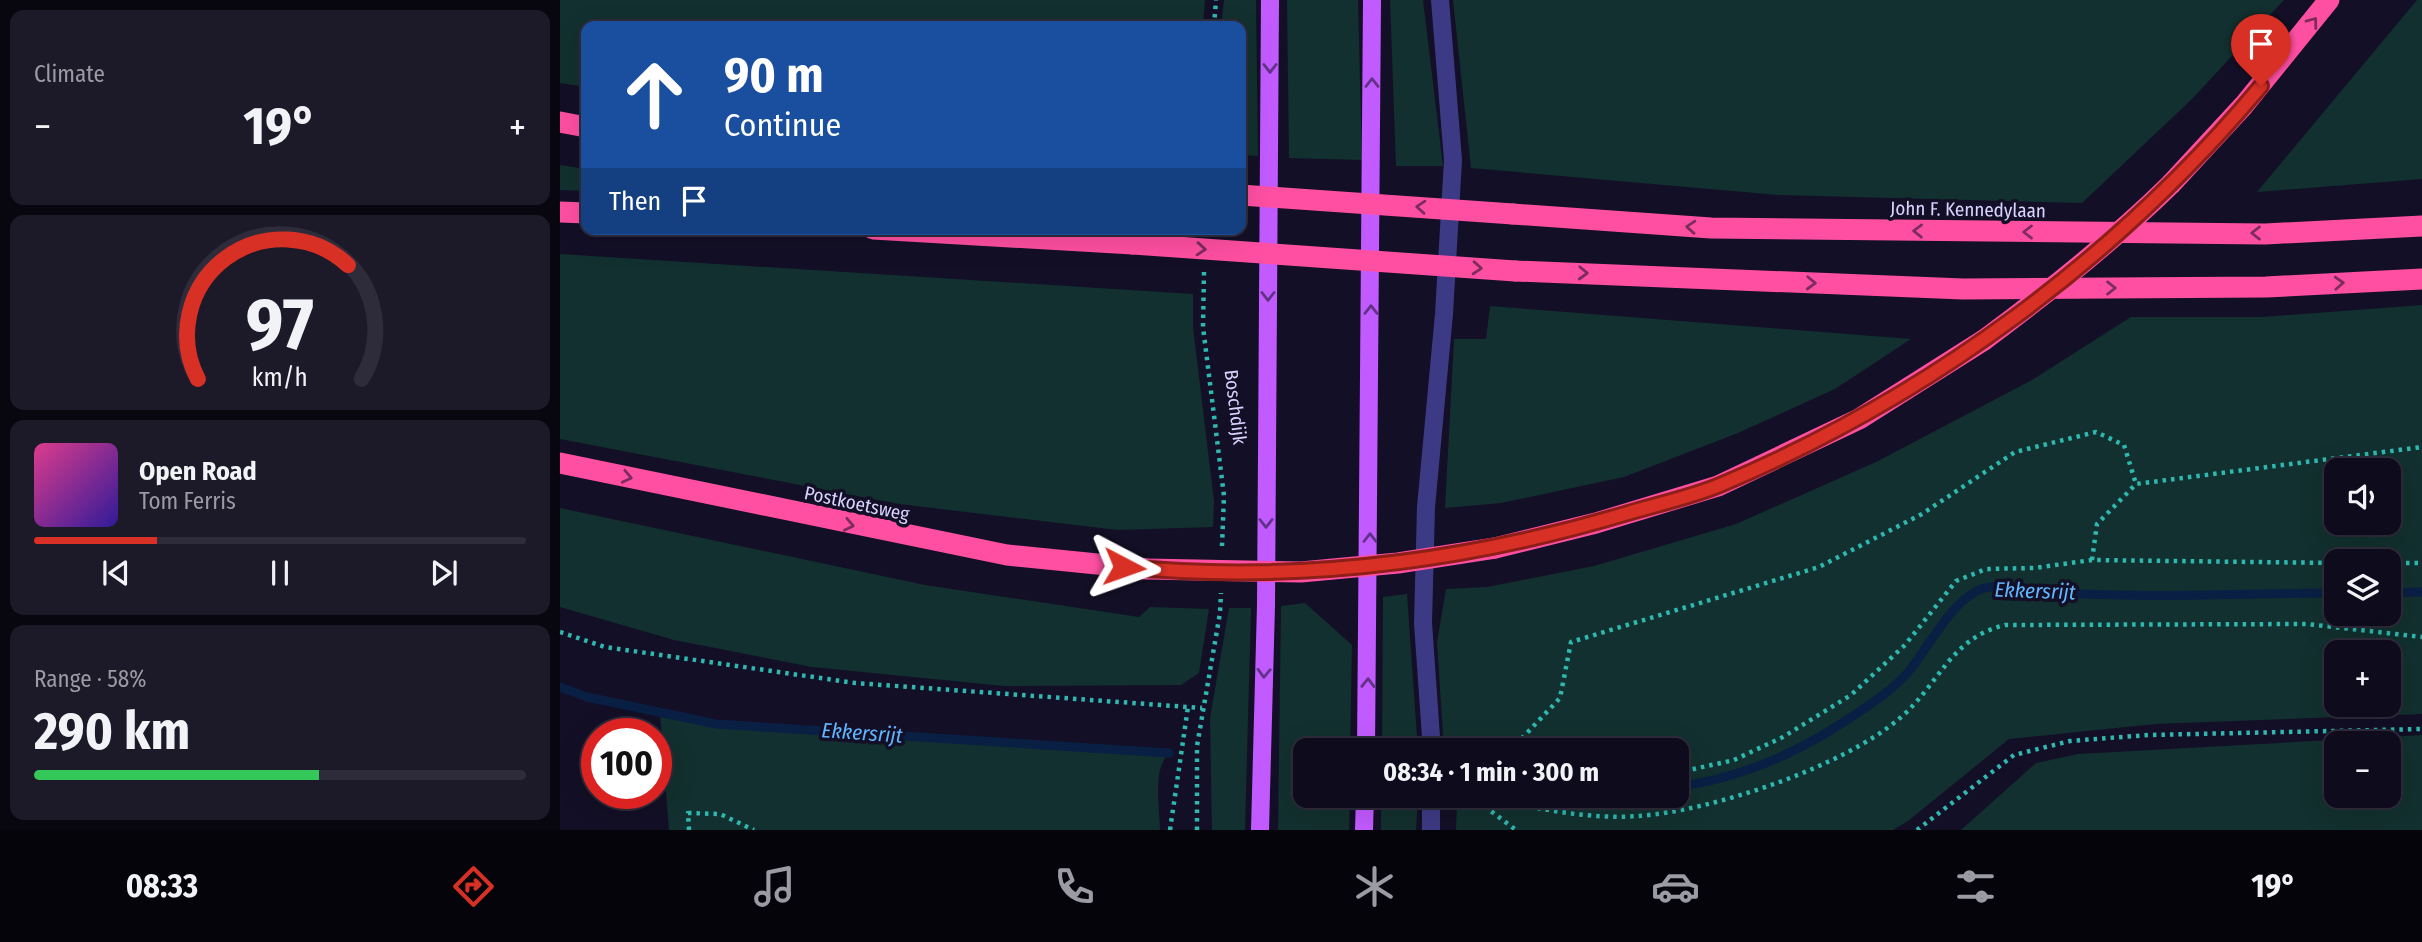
<!DOCTYPE html>
<meta charset="utf-8">
<style>
:root{--surface:#0e0b1c;--page:#1c1929;--text:#f1f3f6;--muted:#9b9ba3;--line:#2e2b3b;--accent:#d93025}
body{margin:0;font-family:"Fira Sans Condensed",sans-serif;background:var(--page);color:var(--text);height:100vh;display:flex;flex-direction:column;font-size:26px;white-space:nowrap}
*{box-sizing:border-box;margin:0}
p{font-size:23px;color:var(--muted)}
.icon{flex:none;width:38px;height:38px;fill:none;stroke:currentColor;stroke-width:2;stroke-linecap:round;stroke-linejoin:round}
.map{position:relative;flex:1;overflow:hidden}
.details{display:flex;flex-direction:column;gap:10px;padding:10px;background:#08060f;width:560px}
.details>*{flex:none}
.banner{position:absolute;left:21px;top:21px;width:665px;height:214px;border-radius:14px;box-shadow:0 7px 28px #0002,0 0 0 2px var(--line);background:#1a4fa0;color:#fff;overflow:hidden}
.fabs{position:absolute;left:1764px;top:458px;display:grid;gap:14px}
.fabs a{display:grid;place-items:center;width:77px;height:77px;border-radius:14px;background:var(--surface);box-shadow:0 7px 28px #0002,0 0 0 2px var(--line);font-size:35px}
.speed{position:absolute;left:21px;top:718px;display:flex;gap:14px;font-size:35px;font-weight:700;text-align:center}
.speed>*{display:grid;place-content:center;width:91px;height:91px;border-radius:50%;background:var(--surface);box-shadow:0 7px 28px #0002,0 0 0 2px var(--line);line-height:1}
.speed .limit{border:10px solid #d22;background:#fff;color:#111}
.pin{position:absolute;display:grid;place-items:center;width:60px;height:60px;color:#fff;margin:-72px -30px;border-radius:50% 50% 50% 0;rotate:-45deg;box-shadow:0 0 7px #0007}
.pin .icon{rotate:45deg}
.me{position:absolute;width:77px;margin:-38px;rotate:94deg;stroke-linejoin:round;filter:drop-shadow(0 0 5px #0008)}
.turn{display:flex;align-items:center;gap:24px;height:147px;padding:0 28px;font-size:32px}
.turn .icon{width:91px;height:91px;stroke-width:2.5}
.turn b{display:block;font-size:49px;line-height:60px}
.then{display:flex;align-items:center;height:66px;padding:0 28px;background:#0003;gap:14px;font-size:26px}
.big{font-size:52px;font-weight:700;line-height:1.1}
.details .widget{flex:1;display:flex;flex-direction:column;justify-content:center;gap:10px;min-width:0;padding:0 24px;border-radius:14px;background:var(--page)}
.details .dial{align-items:center;gap:0}
.dial svg{height:182px;overflow:visible;fill:none;stroke:var(--line);stroke-width:7;stroke-linecap:round;text-anchor:middle}
.dial text{fill:var(--text);stroke:none}
.song{display:flex;align-items:center;gap:21px}
.cover{width:84px;height:84px;border-radius:10px;background:linear-gradient(135deg,hsl(330 70% 55%),hsl(250 70% 35%))}
.played{height:7px;border-radius:4px;background:linear-gradient(90deg,var(--accent) 25%,var(--line) 25%)}
.keys{display:flex;justify-content:space-around;direction:ltr}
.heat{display:flex;justify-content:space-between;align-items:center;font-size:38px;direction:ltr}
.charge{height:10px;border-radius:5px;background:linear-gradient(90deg,#34c759 58%,var(--line) 0)}
.trip{position:absolute;left:733px;top:738px;width:396px;height:70px;border-radius:14px;background:var(--surface);box-shadow:0 7px 28px #0002,0 0 0 2px var(--line);font-weight:700;line-height:70px;text-align:center}
.menu{display:flex;height:112px;justify-content:space-around;align-items:center;background:#06040b;color:var(--muted)}
.menu .icon{width:49px;height:49px}
.menu .current{color:var(--accent)}
.menu b{font-size:32px;color:var(--text)}
main{display:flex;flex:1;min-height:0}
.map>svg:first-child{display:block}
.green{fill:#12302f;fill-rule:evenodd}
.lines{fill:none;stroke-linecap:round;stroke-linejoin:round}
.stream{stroke:#0a1f44;stroke-width:9}
.path{stroke:#2fb8b0;stroke-width:4.5;stroke-dasharray:3.5 5;stroke-linecap:butt}
.minor{stroke:#3d3a85;stroke-width:18}
.primary{stroke:#c25bff;stroke-width:18}
.motorway{stroke:#ff4fa3;stroke-width:21}
.motorway-bridge{stroke:#ff4fa3;stroke-width:21}
.oneway{stroke:#7d2c5e}
.oneway2{stroke:#623188}
.route-casing{stroke:#8d1f18;stroke-width:18}
.route{stroke:#d93025;stroke-width:12}
.labels{text-anchor:middle;stroke-width:7;stroke-linejoin:round;paint-order:stroke}
.street-label{font-size:19px;fill:#d9d4ff;stroke:#130f26}
.water-label{font-size:21px;font-style:italic;fill:#62b6ff;stroke:#130f26}
</style>
<main>
<section class="details">
<div class="widget"><p>Climate</p>
<div class="heat"><a>−</a><b class="big">19°</b><a>+</a></div>
</div>
<div class="widget dial"><svg viewBox="0 0 100 80">
<path d="M14 69A42 42 0 1 1 86 69"/>
<path d="M14 69A42 42 0 0 1 80 19" stroke="#d93025"/>
<text x="50" y="56" font-size="32" font-weight="700">97</text>
<text x="50" y="72" font-size="11">km/h</text>
</svg></div>
<div class="widget">
<div class="song"><i class="cover"></i><div><b>Open Road</b><p>Tom Ferris</p></div></div>
<div class="played"></div>
<div class="keys"><svg class="icon" aria-label="previous" viewBox="0 0 24 24"><path d="M18 5L8 12l10 7zM5 5v14"/></svg><svg class="icon" aria-label="pause" viewBox="0 0 24 24"><path d="M8 5v14M16 5v14"/></svg><svg class="icon" aria-label="next" viewBox="0 0 24 24"><path d="M6 5l10 7-10 7zM19 5v14"/></svg></div>
</div>
<div class="widget"><p>Range · 58%</p><b class="big">290 km</b><div class="charge"></div></div>
</section>
<div class="map">
<svg width="1862" height="830" viewBox="0 0 1862 830">
<rect width="100%" height="100%" fill="#130f26"/>
<g class="green">
<polygon points="0,0 645,0 643,26 26,26 26,87 0,83"/>
<polygon points="664,0 696,0 698,156 681,155 681,26 661,26"/>
<polygon points="727,0 798,0 802,160 729,158"/>
<polygon points="830,0 863,0 883,166 836,166"/>
<polygon points="893,0 1724,0 1631,100 1522,203 1218,195 911,168"/>
<polygon points="1857,0 1862,0 1862,179 1697,192"/>
<polygon points="0,165 26,169 26,191 0,190"/>
<polygon points="0,254 633,294 633,327 654,501 653,527 558,530 339,504 0,439"/>
<path d="M 1862,305 L 1862,714 L 1595,724 L 1449,739 L 1348,821 L 1333,830 L 896,830 L 897,806 L 886,796 L 1116,796 L 1116,751 L 884,751 L 877,642 L 886,589 L 927,587 L 1034,566 L 1176,524 L 1316,462 L 1472,380 L 1571,317 L 1702,317 ZM 1776,471 L 1829,471 L 1829,523 L 1776,523 ZM 1776,562 L 1829,562 L 1829,614 L 1776,614 ZM 1776,653 L 1829,653 L 1829,705 L 1776,705 Z"/>
<polygon points="930,306 1351,339 1275,389 1178,433 1064,477 941,503 885,508 894,339 926,339"/>
<polygon points="0,508 365,585 579,617 590,607 649,609 639,673 621,685 444,686 252,667 114,640 0,607"/>
<polygon points="847,594 858,751 822,751 823,597"/>
<polygon points="745,603 792,645 790,751 746,751 746,796 790,796 789,830 718,830 721,606"/>
<polygon points="669,608 691,608 685,830 652,830 650,718"/>
<path d="M 100,714 L 211,727 L 608,755 C 592,770 600,810 600,830 L 109,830 Z"/>
<path d="M 1862,735 L 1862,830 L 1401,830 L 1476,763 L 1518,754 ZM 1776,744 L 1829,744 L 1829,796 L 1776,796 Z"/>
<polygon points="821,796 858,796 856,830 821,830"/>
</g>
<g class="lines">
<g class="stream">
<polyline points="1829,593 1862,592"/>
<polyline points="0,687 27,697 156,724 609,753"/>
<path d="M 1116,787 C 1183,778 1240,752 1296,714 C 1314,702 1335,688 1349,671 C 1368,648 1390,604 1417,591 C 1437,581 1470,590 1491,592 C 1585,599 1682,593 1776,593"/>
</g>
<g class="path">
<polyline points="654,26 656,0"/>
<polyline points="644,272 643,327 664,496 662,546"/>
<polyline points="1532,560 1537,524 1576,484 1862,447"/>
<polyline points="1829,563 1862,563"/>
<polyline points="0,632 45,647 295,683 642,708"/>
<polyline points="950,751 1000,698 1011,642 1259,567 1362,514 1455,452 1536,432 1564,445 1576,484"/>
<polyline points="1116,773 1174,760 1223,737 1291,695 1345,645 1396,581 1426,569 1474,568 1532,560 1776,563"/>
<polyline points="911,796 956,830"/>
<path d="M 919,796 C 971,807 1025,820 1078,816 C 1152,811 1283,767 1340,718 C 1379,685 1390,638 1445,625 L 1747,624 L 1862,637"/>
<polyline points="129,830 128,813 160,814 194,830"/>
<polyline points="610,830 628,707"/>
<polyline points="637,830 637,746 660,613 661,593"/>
<polyline points="1357,830 1454,755 1510,741 1588,735 1862,729"/>
</g>
<g class="minor">
<polyline points="872,751 863,623 866,507 884,314 893,160 880,0"/>
<polyline points="871,830 871,796"/>
</g>
<g class="primary">
<polyline points="806,751 812,0"/>
<polyline points="700,830 706,605 710,0"/>
<polyline points="804,830 805,796"/>
</g>
<g class="motorway">
<polyline points="0,122 26,127"/>
<polyline points="1611,184 1684,105 1769,0"/>
<polyline points="0,212 26,213"/>
<polyline points="953,214 1151,228 1705,234 1862,226"/>
<polyline points="313,229 573,244"/>
<polyline points="955,271 1403,289 1706,287 1862,279"/>
<polyline points="0,463 447,555 587,569"/>
<polyline points="935,548 1036,523 1158,486 1299,419 1424,340"/>
</g>
<g class="motorway-bridge">
<polyline points="681,195 953,214"/>
<polyline points="573,244 955,271"/>
<path d="M 1424,340 C 1490,291 1553,241 1611,184"/>
<polyline points="587,569 741,572 838,563 935,548"/>
</g>
</g>
<defs><path id="oneway-chevron" d="M-2-3.5L2.5 0L-2 3.5" fill="none" stroke-width="1.6" stroke-linecap="round" stroke-linejoin="round" transform="scale(1.75)"/></defs>
<g class="oneway">
<use href="#oneway-chevron" transform="translate(1753 22) rotate(-53)"/>
<use href="#oneway-chevron" transform="translate(861 207) rotate(-176)"/>
<use href="#oneway-chevron" transform="translate(1131 227) rotate(-176)"/>
<use href="#oneway-chevron" transform="translate(1358 231) rotate(-179)"/>
<use href="#oneway-chevron" transform="translate(1468 232) rotate(-180)"/>
<use href="#oneway-chevron" transform="translate(1696 233) rotate(180)"/>
<use href="#oneway-chevron" transform="translate(641 249) rotate(4)"/>
<use href="#oneway-chevron" transform="translate(917 268) rotate(4)"/>
<use href="#oneway-chevron" transform="translate(1023 273) rotate(2)"/>
<use href="#oneway-chevron" transform="translate(1251 283) rotate(2)"/>
<use href="#oneway-chevron" transform="translate(1779 283) rotate(-3)"/>
<use href="#oneway-chevron" transform="translate(1551 288)"/>
<use href="#oneway-chevron" transform="translate(67 477) rotate(12)"/>
<use href="#oneway-chevron" transform="translate(289 525) rotate(12)"/>
</g>
<g class="oneway2">
<use href="#oneway-chevron" transform="translate(710 68) rotate(90)"/>
<use href="#oneway-chevron" transform="translate(812 83) rotate(-90)"/>
<use href="#oneway-chevron" transform="translate(708 296) rotate(90)"/>
<use href="#oneway-chevron" transform="translate(811 310) rotate(-90)"/>
<use href="#oneway-chevron" transform="translate(706 523) rotate(90)"/>
<use href="#oneway-chevron" transform="translate(810 538) rotate(-90)"/>
<use href="#oneway-chevron" transform="translate(704 673) rotate(92)"/>
<use href="#oneway-chevron" transform="translate(808 683) rotate(-89)"/>
</g>
<g class="lines">
<g class="route-casing">
<path id="route" d="M 564,567 C 734,583 905,562 1068,513 C 1098,504 1131,497 1160,485 C 1369,397 1556,259 1701,86"/>
</g>
<use href="#route" class="route"/>
</g>
<g class="labels">
<g class="street-label">
<text transform="translate(1408 209) rotate(1)" y="7">John F. Kennedylaan</text>
<text transform="translate(676 407) rotate(83)" y="7">Boschdijk</text>
<text transform="translate(297 503) rotate(12)" y="7">Postkoetsweg</text>
</g>
<g class="water-label">
<text transform="translate(1475 591) rotate(2)" y="7">Ekkersrijt</text>
<text transform="translate(302 733) rotate(4)" y="7">Ekkersrijt</text>
</g>
</g>
</svg>
<div class="fabs">
<a><svg class="icon" aria-label="sound" viewBox="0 0 24 24"><path d="M4 9h4l5-4v14l-5-4H4zM17 9q2 3 0 6"/></svg></a>
<a><svg class="icon" aria-label="layers" viewBox="0 0 24 24"><path d="M12 4l9 5-9 5-9-5zM3 14l9 5 9-5"/></svg></a>
<a>+</a>
<a>−</a>
</div>
<div class="speed"><div class="limit">100</div></div>
<div class="pin" style="left:1701px;top:86px;background:#d93025"><svg class="icon" aria-label="arrive" viewBox="0 0 24 24"><path d="M6 21V4h12l-3 4 3 4H6"/></svg></div>
<svg class="me" style="left:564px;top:567px" viewBox="-20 -20 40 40"><path d="M0-17L14 15 0 8-14 15z" fill="#d93025" stroke="#fff" stroke-width="4"/></svg>
<div class="trip">08:34 · 1 min · 300 m</div>
<div class="banner">
<div class="turn"><svg class="icon" aria-label="ahead" viewBox="0 0 24 24"><path d="M12 20V5M6 11l6-6 6 6"/></svg><div><b>90 m</b>Continue</div></div>
<div class="then">Then<svg class="icon" aria-label="arrive" viewBox="0 0 24 24"><path d="M6 21V4h12l-3 4 3 4H6"/></svg></div>
</div>
</div>
</main>
<nav class="menu">
<b>08:33</b>
<svg class="icon current" aria-label="directions" viewBox="0 0 24 24"><path d="M12 3l9 9-9 9-9-9zM9 14v-3h6M13 9l2 2-2 2"/></svg>
<svg class="icon" aria-label="music" viewBox="0 0 24 24"><path d="M9 18V5l10-2v13"/><circle cx="6" cy="18" r="3"/><circle cx="16" cy="16" r="3"/></svg>
<svg class="icon" aria-label="phone" viewBox="0 0 24 24"><path d="M5 4h4l2 5-3 2q2 4 5 5l2-3 5 2v4C11 20 4 13 5 4z"/></svg>
<svg class="icon" aria-label="climate" viewBox="0 0 24 24"><path d="M12 3v18M4 7l16 10M4 17L20 7"/></svg>
<svg class="icon" aria-label="car" viewBox="0 0 24 24"><path d="M5 17H2v-5l4-1 3-4h7l3 4 3 1v5h-3M9 17h6M6 11h13"/><circle cx="7" cy="17" r="2"/><circle cx="17" cy="17" r="2"/></svg>
<svg class="icon" aria-label="filters" viewBox="0 0 24 24"><path d="M4 7h16M4 17h16"/><circle cx="9" cy="7" r="2"/><circle cx="15" cy="17" r="2"/></svg>
<b>19°</b>
</nav>
